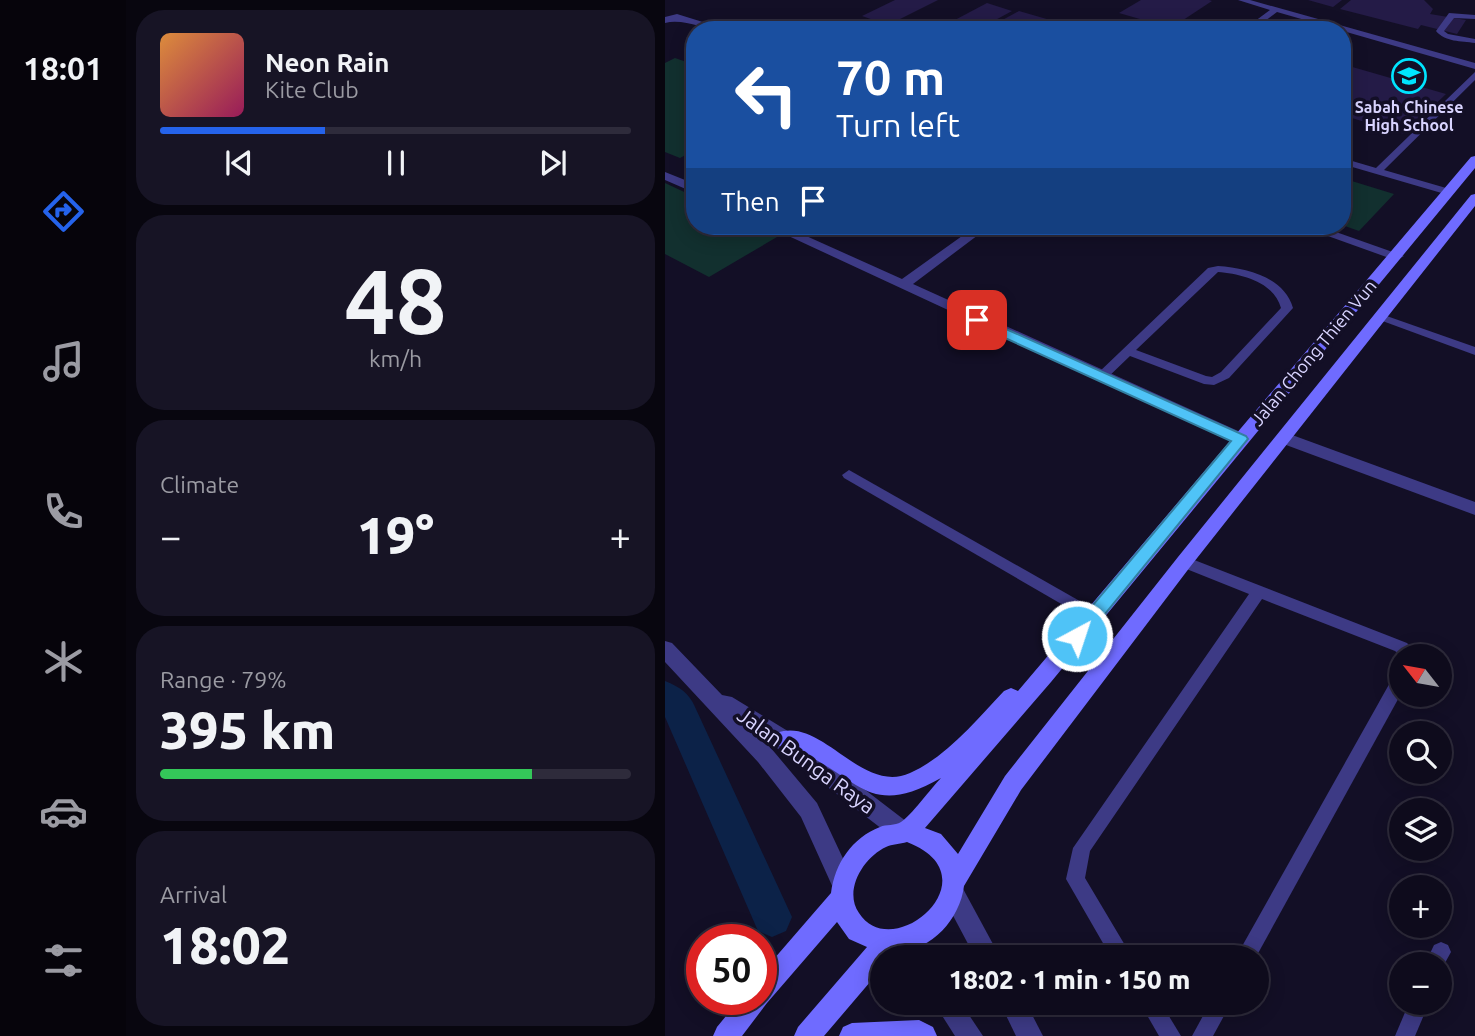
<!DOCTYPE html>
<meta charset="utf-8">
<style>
:root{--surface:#0e0b1c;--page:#171425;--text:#f1f3f6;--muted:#9b9ba3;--line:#2e2b3b;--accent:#2563eb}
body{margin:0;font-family:Ubuntu,sans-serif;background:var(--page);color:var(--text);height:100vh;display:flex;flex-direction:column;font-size:26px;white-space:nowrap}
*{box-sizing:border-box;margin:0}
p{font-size:23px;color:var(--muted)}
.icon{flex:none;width:38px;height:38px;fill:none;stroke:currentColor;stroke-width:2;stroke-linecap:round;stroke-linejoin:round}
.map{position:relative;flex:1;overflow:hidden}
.drawer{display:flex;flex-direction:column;gap:10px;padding:10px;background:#08060f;width:539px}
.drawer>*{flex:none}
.guide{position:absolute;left:21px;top:21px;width:665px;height:214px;border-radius:28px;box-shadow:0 4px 18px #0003,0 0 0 2px var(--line);background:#1a4fa0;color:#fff;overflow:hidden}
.needle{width:46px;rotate:301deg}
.tools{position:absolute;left:724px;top:644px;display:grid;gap:14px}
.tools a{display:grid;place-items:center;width:63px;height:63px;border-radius:50%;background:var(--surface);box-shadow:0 4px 18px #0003,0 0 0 2px var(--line);font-size:35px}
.speed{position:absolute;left:21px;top:924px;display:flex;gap:14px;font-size:35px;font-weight:700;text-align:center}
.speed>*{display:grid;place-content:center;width:91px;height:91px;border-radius:50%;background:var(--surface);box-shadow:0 4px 18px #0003,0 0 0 2px var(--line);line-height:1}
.speed .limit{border:10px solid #d22;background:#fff;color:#111}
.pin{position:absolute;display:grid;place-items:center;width:60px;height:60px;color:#fff;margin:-30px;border-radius:14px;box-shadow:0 4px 10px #0006}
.me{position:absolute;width:77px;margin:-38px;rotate:40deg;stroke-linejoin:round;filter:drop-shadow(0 0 5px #0008)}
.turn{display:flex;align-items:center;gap:24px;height:147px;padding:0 35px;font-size:32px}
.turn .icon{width:91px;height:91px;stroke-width:2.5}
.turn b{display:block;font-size:49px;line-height:60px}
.then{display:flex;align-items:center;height:66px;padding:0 35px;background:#0003;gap:14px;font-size:26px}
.big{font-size:52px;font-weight:800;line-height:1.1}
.drawer .card{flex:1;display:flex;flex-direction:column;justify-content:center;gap:10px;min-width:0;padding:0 24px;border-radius:28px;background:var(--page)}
.drawer .dial{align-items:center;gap:0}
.dial b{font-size:91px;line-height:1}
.song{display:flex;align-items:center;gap:21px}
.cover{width:84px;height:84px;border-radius:10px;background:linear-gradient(135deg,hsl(30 70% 55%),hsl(330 70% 35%))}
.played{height:7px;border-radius:4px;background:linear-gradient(90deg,var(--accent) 35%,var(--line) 35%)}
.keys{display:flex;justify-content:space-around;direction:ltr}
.heat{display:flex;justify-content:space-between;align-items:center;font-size:38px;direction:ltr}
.charge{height:10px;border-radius:5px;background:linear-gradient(90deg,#34c759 79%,var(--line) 0)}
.trip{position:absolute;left:205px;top:945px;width:399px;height:70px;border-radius:35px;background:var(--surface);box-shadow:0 4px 18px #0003,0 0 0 2px var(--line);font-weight:800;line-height:70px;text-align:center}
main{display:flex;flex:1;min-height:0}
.dock{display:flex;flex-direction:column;width:126px;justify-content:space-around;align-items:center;background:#06040b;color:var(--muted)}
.dock .icon{width:49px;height:49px}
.dock .active{color:var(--accent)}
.dock b{font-size:32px;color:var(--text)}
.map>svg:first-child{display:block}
.green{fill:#12302f}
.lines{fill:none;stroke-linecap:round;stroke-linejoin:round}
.canal{fill:#0c2248;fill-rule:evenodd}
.building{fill:#241b47}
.service{fill:#3d3a85;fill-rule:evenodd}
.minor{fill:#3d3a85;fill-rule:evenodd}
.tertiary{fill:#3d3a85;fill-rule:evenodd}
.secondary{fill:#6f6bff;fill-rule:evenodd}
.route{fill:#4fc3f7;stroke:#337fa1;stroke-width:2}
.labels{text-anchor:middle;stroke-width:7;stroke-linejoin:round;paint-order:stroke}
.far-poi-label{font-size:16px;font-weight:bold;fill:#d9d4ff;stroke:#130f26}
.street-label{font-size:18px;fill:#d9d4ff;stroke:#130f26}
.near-street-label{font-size:21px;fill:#d9d4ff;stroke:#130f26}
</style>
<main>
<nav class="dock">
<b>18:01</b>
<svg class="icon active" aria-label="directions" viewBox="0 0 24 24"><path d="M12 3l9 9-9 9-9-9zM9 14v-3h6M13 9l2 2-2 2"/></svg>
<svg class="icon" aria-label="music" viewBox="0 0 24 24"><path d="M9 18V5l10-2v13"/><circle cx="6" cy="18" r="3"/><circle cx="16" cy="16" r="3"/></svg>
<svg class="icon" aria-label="phone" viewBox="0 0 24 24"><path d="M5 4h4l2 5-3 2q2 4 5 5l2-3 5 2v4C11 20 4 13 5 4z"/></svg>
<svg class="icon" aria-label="climate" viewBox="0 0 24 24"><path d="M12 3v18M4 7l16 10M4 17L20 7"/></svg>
<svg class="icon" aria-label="car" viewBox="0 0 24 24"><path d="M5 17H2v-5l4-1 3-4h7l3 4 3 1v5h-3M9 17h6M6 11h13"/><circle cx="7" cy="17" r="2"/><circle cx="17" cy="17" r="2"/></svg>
<svg class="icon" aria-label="filters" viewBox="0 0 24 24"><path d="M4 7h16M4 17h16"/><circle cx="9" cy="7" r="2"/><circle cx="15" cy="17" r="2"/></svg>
</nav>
<section class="drawer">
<div class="card">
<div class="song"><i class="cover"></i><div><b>Neon Rain</b><p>Kite Club</p></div></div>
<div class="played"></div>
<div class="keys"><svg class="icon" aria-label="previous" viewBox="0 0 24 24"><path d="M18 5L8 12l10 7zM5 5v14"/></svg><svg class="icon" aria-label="pause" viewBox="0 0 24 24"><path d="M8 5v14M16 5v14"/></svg><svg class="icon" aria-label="next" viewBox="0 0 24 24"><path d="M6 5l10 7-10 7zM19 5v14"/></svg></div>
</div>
<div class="card dial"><b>48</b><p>km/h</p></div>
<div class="card"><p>Climate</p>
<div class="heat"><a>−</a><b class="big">19°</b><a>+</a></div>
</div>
<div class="card"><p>Range · 79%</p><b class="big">395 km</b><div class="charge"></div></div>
<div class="card"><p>Arrival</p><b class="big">18:02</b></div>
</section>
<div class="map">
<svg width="810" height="1036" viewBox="0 0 810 1036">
<rect width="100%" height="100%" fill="#130f26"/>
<g class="green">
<polygon points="10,58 30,65 30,150 15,158 0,152 0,63"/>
<polygon points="677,178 729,194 694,231 677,225"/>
<polygon points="0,183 30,197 30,226 89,226 112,237 44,277 0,254"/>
</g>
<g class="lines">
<path class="canal" d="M 0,681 C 15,687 24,693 30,707 L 127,917 L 121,931 L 107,937 L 93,931 L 0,717 Z"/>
</g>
<g class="building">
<polygon points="230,0 273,0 223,25 197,16"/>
<polygon points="476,0 544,0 547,1 506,28 454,13"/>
<polygon points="643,0 677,0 668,7"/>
<polygon points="686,0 759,0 768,9 765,14 801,20 792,34 756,25 753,29 675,9"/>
<polygon points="322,3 347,11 312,30 271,30"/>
<polygon points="354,11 416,29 416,30 321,29"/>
<polygon points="677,64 781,94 739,134 677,115"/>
</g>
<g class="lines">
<g class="service">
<polygon points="573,0 585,0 810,63 810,69 612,12 588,30 578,30 605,10"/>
<path d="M 784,13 L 810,15 L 810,19 L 789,18 L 779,31 L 783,34 L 810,39 L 810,43 C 796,41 780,42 771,31 Z"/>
<polygon points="810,72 810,80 719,170 788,190 788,194 780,194 677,164 677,158 711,168"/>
<path d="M 553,266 C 582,268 619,277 628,308 L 564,378 L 549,385 L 539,384 L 465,356 L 440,380 L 432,380 L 430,377 L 432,374 L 543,268 ZM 553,272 C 577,274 609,282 616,308 L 556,372 L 547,377 L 541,376 L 471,350 Z"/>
<polygon points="716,314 810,347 810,355 712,319 712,315"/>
<polygon points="184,470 434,612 437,616 434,620 429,622 424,620 179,478 177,475"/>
<polygon points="519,556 742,643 754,656 737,657 730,651 597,599 425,851 420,878 467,957 446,957 401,879 408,848 584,594 514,566 512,562 514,558"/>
<polygon points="737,670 737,692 591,957 571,957 731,672"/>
<polygon points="776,942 783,945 786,952 775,972 775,964 760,964 769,945"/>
<polygon points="475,1003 496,1003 516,1036 494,1036"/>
<polygon points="545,1003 566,1003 548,1036 527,1036"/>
<polygon points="744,1003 764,1003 750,1036 730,1036"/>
</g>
<g class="minor">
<path d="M 12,14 L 57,28 L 58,30 C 38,30 19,18 0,23 L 0,17 Z"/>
<polygon points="0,172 30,184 30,193 0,180"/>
<polygon points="102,226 119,226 237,279 311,226 325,226 248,284 582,435 584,439 582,443 570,443"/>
<polygon points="635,226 654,226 739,256 732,260 727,259"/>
<polygon points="619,432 810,502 810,515 613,442 611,438"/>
</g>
<g class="tertiary">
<polygon points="0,641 7,643 57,695 67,697 126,733 246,825 249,832 246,839 238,842 230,839 95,735 152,803 189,882 185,890 177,893 169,890 136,817 93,762 0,662"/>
<polygon points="288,882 296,885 335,957 310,957 276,893 280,885"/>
<polygon points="237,928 245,932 261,957 235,957 225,940 229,932"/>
<polygon points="269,1003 296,1003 318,1036 290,1036"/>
<polygon points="335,1003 361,1003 378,1036 351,1036"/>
</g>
<g class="secondary">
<path d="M 810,156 L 810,168 L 386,682 L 260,828 L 276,834 L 293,854 L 340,776 L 513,557 L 806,195 L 810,194 L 810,206 L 525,567 L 356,790 L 299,886 C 295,919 266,952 231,951 L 226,957 L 217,957 L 217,968 L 159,1036 L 129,1036 L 133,1027 L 202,947 L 184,939 L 172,922 L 102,1003 L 77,1036 L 48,1036 L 52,1027 L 75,999 L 96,999 L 96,974 L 166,893 C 170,863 187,838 215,827 C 221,824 230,826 236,822 C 245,817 267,787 276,778 C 206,818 196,781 138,753 C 129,749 120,749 112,745 L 109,739 L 112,733 C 157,716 196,795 245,773 C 283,756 311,720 339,691 L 346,688 L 353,691 L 806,157 ZM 242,842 C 331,876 228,966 194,913 C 178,890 199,857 221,847 C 227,844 235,844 242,842 Z"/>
<polygon points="254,1020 268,1027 272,1036 174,1036 178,1027 187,1023"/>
</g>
</g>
<polygon class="route" points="312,316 581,436 583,439 418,641 406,641 403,636 406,631 566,441 307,323 307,317"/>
<defs>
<g id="school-ring" transform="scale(1.75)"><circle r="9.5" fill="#130f26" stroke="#00e5ff" stroke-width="1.5"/><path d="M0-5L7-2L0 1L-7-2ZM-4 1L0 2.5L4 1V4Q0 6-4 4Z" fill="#00e5ff"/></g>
</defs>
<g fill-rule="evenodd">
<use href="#school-ring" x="744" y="76"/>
</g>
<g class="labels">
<g class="far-poi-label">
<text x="744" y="113">Sabah Chinese<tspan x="744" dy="18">High School</tspan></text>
</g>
<g class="street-label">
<text transform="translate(649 353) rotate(-50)" y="6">Jalan Chong Thien Vun</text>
</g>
<g class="near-street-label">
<text transform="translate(141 761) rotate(36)" y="7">Jalan Bunga Raya</text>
</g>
</g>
</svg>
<div class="tools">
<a><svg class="needle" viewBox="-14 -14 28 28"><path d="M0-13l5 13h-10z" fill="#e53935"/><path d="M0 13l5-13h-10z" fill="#9b9ba3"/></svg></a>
<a><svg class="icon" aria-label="search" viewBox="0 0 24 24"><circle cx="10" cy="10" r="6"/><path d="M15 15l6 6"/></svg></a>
<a><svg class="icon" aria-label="layers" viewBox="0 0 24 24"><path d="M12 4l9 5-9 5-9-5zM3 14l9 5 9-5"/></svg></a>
<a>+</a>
<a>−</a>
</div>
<div class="speed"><div class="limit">50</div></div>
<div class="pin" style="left:312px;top:320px;background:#d93025"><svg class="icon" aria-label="arrive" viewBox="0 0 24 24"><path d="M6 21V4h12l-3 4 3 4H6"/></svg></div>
<svg class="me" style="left:412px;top:636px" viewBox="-20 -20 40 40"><circle r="17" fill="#4fc3f7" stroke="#fff" stroke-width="3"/><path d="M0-11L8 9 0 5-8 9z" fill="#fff"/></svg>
<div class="trip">18:02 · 1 min · 150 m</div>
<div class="guide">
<div class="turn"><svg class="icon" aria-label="left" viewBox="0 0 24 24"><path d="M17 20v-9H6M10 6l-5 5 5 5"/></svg><div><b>70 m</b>Turn left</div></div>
<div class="then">Then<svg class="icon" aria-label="arrive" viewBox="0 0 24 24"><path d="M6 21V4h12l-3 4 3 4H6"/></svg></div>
</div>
</div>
</main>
